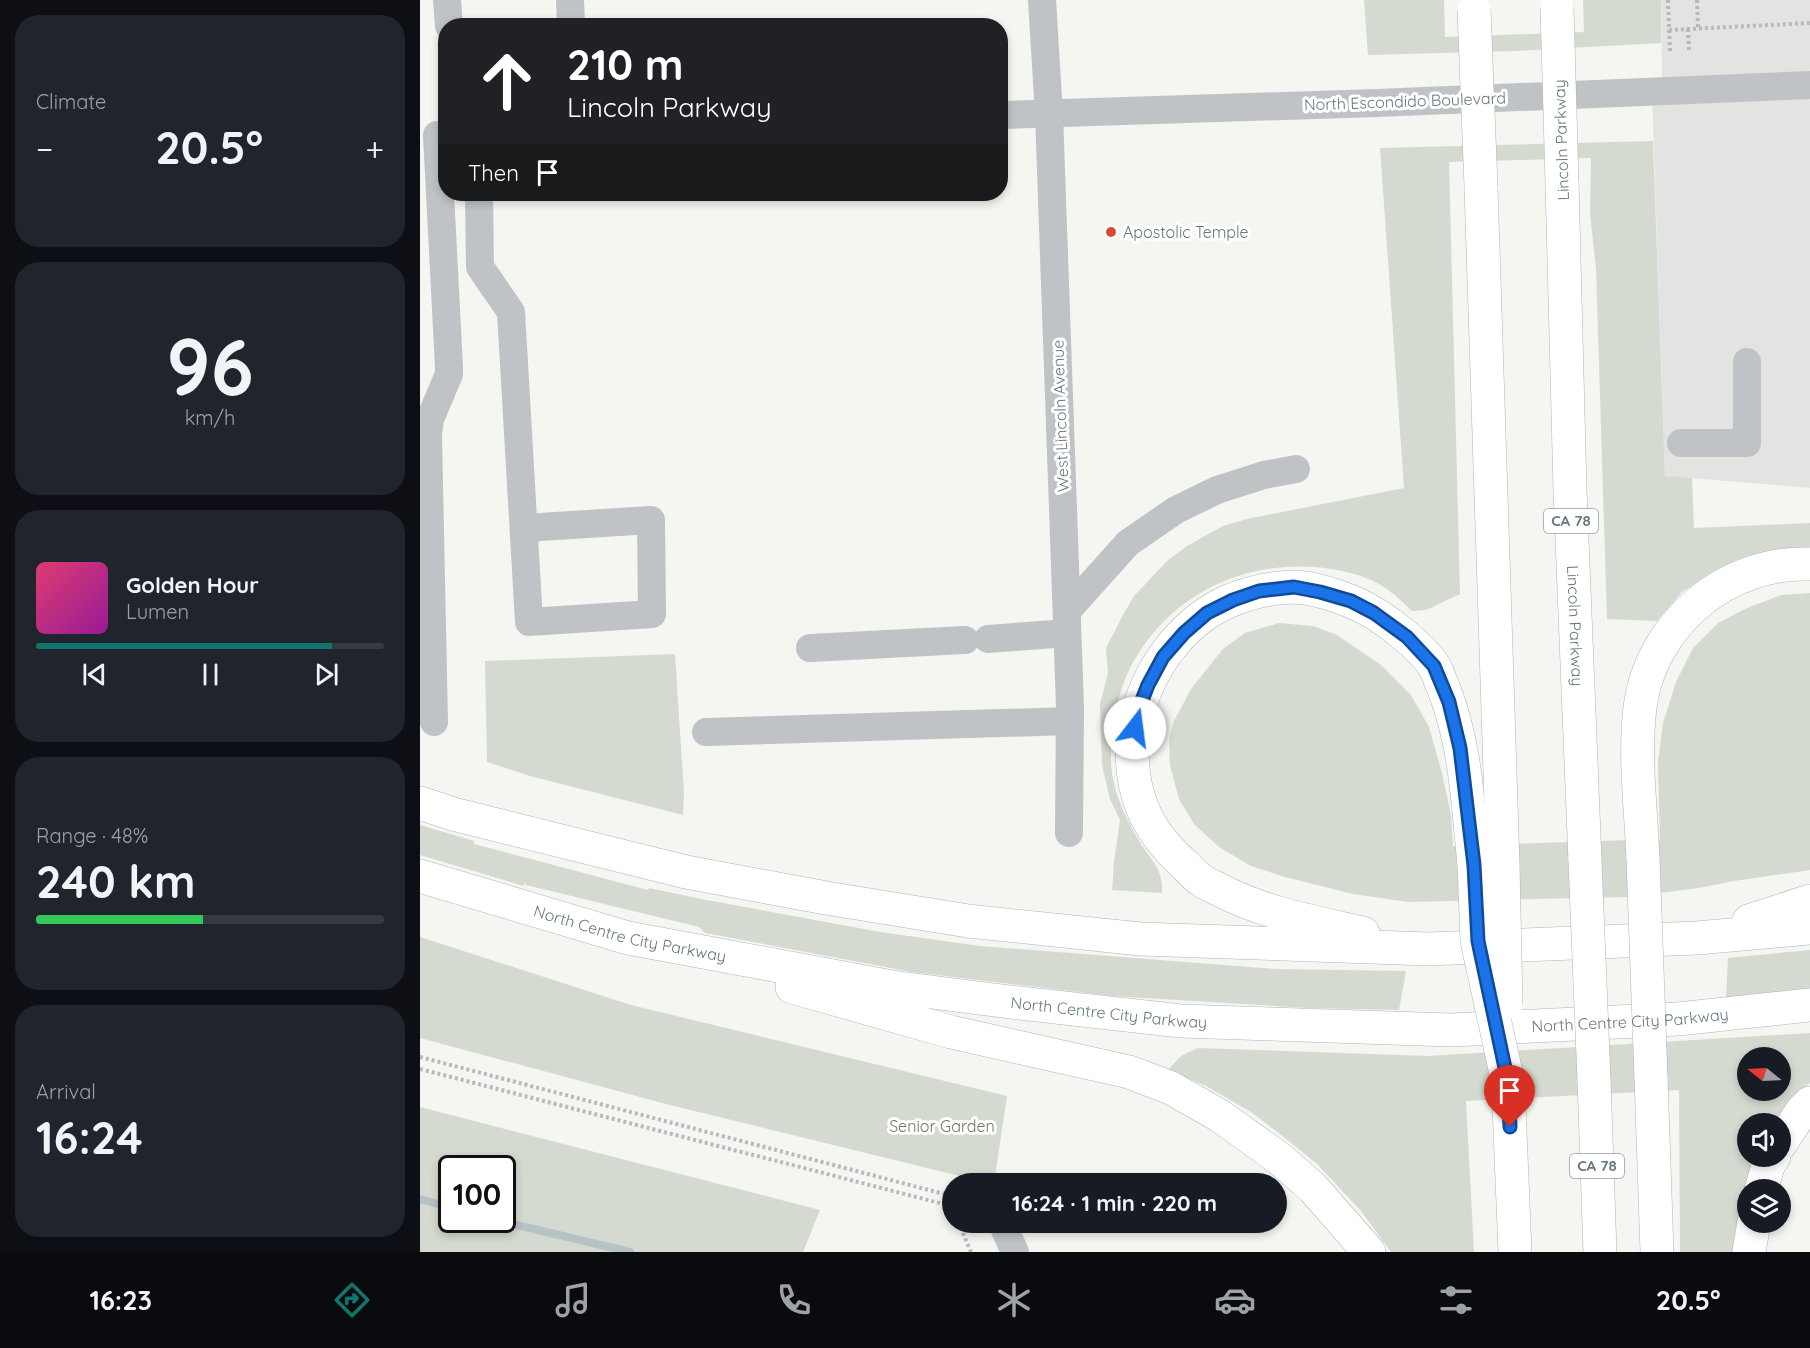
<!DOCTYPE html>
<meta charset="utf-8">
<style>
:root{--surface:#171b24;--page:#20242c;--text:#f1f3f6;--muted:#9ea1a6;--line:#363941;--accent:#0f766e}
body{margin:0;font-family:Quicksand,sans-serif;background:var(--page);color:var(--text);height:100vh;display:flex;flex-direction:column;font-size:22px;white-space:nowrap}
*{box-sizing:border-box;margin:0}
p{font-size:20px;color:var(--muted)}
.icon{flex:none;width:33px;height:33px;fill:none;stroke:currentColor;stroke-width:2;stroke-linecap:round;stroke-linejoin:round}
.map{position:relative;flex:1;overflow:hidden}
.drawer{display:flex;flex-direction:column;gap:15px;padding:15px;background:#0d0f14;width:420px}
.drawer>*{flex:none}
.top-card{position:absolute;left:18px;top:18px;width:570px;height:183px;border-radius:24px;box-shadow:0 3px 9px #0003;background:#202124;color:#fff;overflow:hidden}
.needle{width:39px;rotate:288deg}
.tools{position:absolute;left:1317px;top:1047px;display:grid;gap:12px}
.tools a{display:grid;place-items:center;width:54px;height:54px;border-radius:50%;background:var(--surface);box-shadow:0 3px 9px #0003;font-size:30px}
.speed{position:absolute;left:18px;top:1155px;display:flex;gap:12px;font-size:30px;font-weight:700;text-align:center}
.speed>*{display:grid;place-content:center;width:78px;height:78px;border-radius:50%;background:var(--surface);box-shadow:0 3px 9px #0003;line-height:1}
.speed .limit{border:3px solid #111;border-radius:9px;background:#fff;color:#111}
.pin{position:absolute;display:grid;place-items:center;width:51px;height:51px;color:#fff;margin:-62px -26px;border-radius:50% 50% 50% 0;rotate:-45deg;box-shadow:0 0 6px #0007}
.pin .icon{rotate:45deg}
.me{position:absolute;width:66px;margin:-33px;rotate:15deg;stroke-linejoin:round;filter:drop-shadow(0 0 4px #0008)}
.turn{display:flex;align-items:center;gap:21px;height:126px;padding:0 30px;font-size:27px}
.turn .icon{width:78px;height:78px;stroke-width:2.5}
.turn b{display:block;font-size:42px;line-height:51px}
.then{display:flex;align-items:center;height:57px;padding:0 30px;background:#0003;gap:12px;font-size:22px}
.big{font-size:45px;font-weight:700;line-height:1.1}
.drawer .card{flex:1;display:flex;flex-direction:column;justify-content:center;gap:9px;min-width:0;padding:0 21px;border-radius:24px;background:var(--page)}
.drawer .dial{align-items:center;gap:0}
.dial b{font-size:78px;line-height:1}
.song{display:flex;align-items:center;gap:18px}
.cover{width:72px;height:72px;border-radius:9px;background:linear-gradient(135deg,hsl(340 70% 55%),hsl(300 70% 35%))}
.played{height:6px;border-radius:3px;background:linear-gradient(90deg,var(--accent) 85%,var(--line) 85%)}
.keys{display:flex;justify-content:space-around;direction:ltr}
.heat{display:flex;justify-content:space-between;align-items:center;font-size:33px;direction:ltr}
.charge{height:9px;border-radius:4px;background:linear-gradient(90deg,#34c759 48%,var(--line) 0)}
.trip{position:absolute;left:522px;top:1173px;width:345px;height:60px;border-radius:30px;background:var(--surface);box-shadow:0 3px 9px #0003;font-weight:700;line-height:60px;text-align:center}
.menu{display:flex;height:96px;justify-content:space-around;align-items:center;background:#090b0e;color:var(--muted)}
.menu .icon{width:42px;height:42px}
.menu .current{color:var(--accent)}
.menu b{font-size:27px;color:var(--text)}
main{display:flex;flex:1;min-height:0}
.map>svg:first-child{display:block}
.built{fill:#e3e4e2}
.green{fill:#d5dad1;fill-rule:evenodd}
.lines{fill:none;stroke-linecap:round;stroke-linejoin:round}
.stream{stroke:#b6c2c5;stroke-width:8}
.highway-casing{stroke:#b0b4b7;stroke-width:34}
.path{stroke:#b7babc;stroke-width:4;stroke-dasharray:3 3;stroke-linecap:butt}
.minor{stroke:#bfc3c6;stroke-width:28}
.highway{stroke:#fff;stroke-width:33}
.highway-bridge-casing{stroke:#b0b4b7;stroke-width:34;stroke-linecap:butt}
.highway-bridge{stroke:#fff;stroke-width:33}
.route-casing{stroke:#114b97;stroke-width:15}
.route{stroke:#1a73e8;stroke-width:10}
.poi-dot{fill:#d34e35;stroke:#fff;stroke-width:2}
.labels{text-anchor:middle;stroke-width:6;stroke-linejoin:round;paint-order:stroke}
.shield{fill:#fff;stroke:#95a0a6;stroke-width:1.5}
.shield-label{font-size:15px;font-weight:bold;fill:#677780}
.street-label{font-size:16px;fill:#677780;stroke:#fff}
.poi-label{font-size:16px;fill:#677780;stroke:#fff;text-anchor:start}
.park-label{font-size:16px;fill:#6a7865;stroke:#fff}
</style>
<main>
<section class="drawer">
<div class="card"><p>Climate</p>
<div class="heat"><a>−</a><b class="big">20.5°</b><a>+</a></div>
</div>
<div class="card dial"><b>96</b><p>km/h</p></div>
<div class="card">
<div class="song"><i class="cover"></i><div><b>Golden Hour</b><p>Lumen</p></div></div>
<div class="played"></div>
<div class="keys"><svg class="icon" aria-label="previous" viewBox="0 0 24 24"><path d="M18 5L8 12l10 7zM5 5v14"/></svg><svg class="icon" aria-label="pause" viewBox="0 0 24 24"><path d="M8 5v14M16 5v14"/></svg><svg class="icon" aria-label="next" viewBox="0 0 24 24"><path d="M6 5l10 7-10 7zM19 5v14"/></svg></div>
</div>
<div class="card"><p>Range · 48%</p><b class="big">240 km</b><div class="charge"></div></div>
<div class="card"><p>Arrival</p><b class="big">16:24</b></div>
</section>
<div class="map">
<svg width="1390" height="1252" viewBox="0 0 1390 1252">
<rect width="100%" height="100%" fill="#f5f5f2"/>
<polygon class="built" points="1241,0 1390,0 1390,488 1245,476 1232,92 1242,91"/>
<g class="green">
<polygon points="944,0 1024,0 1025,37 1164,32 1163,0 1241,0 1241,43 1096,51 948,55"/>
<path d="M 1233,141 L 1245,476 L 1272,478 L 1274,528 L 1390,523 L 1390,549 L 1296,571 L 1262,592 L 1237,621 L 1187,619 L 1176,269 L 1170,213 L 1171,158 L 1029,162 L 1040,594 L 1006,610 L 992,611 C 981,600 970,590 957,583 C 938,573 916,569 895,567 C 821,562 754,594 715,659 C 698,687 692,723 691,755 C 690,786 705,818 721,844 C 727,854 737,864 740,875 C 742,881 742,887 742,893 L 692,890 L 694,862 L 700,820 L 690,799 L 682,765 L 680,704 L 688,673 L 686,648 L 703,615 L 714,596 L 748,560 L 767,546 L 803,526 L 827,519 L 984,488 L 960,148 Z"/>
<polygon points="1390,593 1390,870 1314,881 1279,888 1207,897 988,902 933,894 865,877 831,866 799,847 774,824 759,799 750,765 749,740 754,721 771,689 803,649 825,633 859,623 893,626 917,635 961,665 991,695 1009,727 1022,773 1031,815 1033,846 1240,839 1238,762 1243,723 1256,682 1273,648 1298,623 1327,608 1361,595"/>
<polygon points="255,654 264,793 263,815 110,776 67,762 65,661"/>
<polygon points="0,825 54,841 54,844 228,890 229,888 281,899 460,932 560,946 856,969 986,971 979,1010 888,1008 692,996 492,972 285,933 279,927 106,885 105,882 104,886 0,855"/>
<polygon points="0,937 211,1005 587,1096 574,1183 568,1183 246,1104 0,1038"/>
<polygon points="1390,950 1390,991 1306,999 1308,958"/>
<path d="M 1390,1033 L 1390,1083 L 1379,1092 L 1356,1123 L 1328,1124 L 1328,1156 L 1339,1157 C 1327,1188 1317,1219 1313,1252 L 1260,1252 L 1259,1090 L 1046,1101 L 1054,1252 L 971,1252 L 941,1211 L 897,1164 L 870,1142 L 831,1112 L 786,1086 L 748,1070 L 761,1056 L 778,1048 L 1008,1056 ZM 1328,1058 L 1360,1058 L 1360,1090 L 1328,1090 Z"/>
<path d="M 0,1107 L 400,1210 L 383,1252 L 0,1252 ZM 32,1168 L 82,1168 L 82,1220 L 32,1220 Z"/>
</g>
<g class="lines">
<g class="stream">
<polyline points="0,1199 32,1208"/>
<polyline points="76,1220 210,1252"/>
</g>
<g class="highway-casing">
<g id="highway">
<path id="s1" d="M 1142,182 L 1150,490 L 1165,861"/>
<polyline points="1061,187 1083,865"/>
<polyline points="0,803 33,814 266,872 406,898 548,921 720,939 1009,949 1277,938 1390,928"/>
<path d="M 1223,859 C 1221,809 1214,757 1220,707 C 1231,624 1306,561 1390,564"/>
<path id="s2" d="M 0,876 L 208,938 L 472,987 L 582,1001 L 761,1021 L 1031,1030 L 1258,1019 L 1390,1005"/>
<polyline points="1329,921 1390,901"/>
<path d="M 943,933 C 894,922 843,913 798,889 C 792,886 786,884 781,880 C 775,876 769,869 764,864 C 747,849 730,828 722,807 C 695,738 727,654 787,613 C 811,597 843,588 872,587 C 894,587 926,598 945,608 C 966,619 1001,646 1014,666 C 1018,672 1020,681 1023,687 C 1046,743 1048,806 1054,865"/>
<polyline points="372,987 531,1032 709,1072 751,1088 800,1116 860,1159 893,1188 949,1252"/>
<polyline points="1231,1078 1237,1252"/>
<polyline points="1174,1080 1180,1252"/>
<polyline points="1088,1082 1095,1252"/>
<polyline points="1360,1144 1382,1111 1390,1103"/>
<polyline points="1341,1190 1348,1166 1354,1156"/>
<polyline points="1329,1252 1334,1222"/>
</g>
</g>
<g class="path">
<polyline points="1248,0 1250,51"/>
<polyline points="1277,0 1278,28"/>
<polyline points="1268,29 1269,50"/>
<polyline points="1249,30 1390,23"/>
<polyline points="0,1057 532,1196"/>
<polyline points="0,1069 531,1206 532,1209"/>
<polyline points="538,1222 551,1252"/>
</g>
<g class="minor">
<polyline points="27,0 29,26"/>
<polyline points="150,0 151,26"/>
<polyline points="622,0 629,114 650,707 649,833"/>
<polyline points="580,115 957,103 1390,85"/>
<polyline points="59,194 60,267 91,312 109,622 232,614 231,520 104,528"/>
<polyline points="1261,443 1327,443 1327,362"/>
<polyline points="647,611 708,543 756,510 797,490 844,475 876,469"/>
<polyline points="568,639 647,633"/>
<polyline points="390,648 545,640"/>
<polyline points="14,722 8,435 10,419 29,374 29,367 17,135"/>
<polyline points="286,732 650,721"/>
<polyline points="585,1230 595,1252"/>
</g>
<use href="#highway" class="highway"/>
<g class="highway-bridge-casing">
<g id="highway-bridge">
<polyline points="1137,8 1142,182"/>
<polyline points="1054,10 1061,187"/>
<polyline points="1223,859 1231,1078"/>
<polyline points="1165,861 1174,1080"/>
<polyline points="1054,865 1057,941 1088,1082"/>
<polyline points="1083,865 1086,1004"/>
</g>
</g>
<use href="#highway-bridge" class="highway-bridge"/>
</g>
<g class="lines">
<g class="route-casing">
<polyline id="route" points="715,728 717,713 728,685 743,657 764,633 787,613 813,600 839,591 874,587 900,592 931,601 954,613 987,637 1014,666 1029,702 1040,748 1054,865 1058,941 1088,1082 1090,1127"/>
</g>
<use href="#route" class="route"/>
</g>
<circle class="poi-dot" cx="691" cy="232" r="6"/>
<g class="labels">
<g class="shield">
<rect x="1124" y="509" width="54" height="24" rx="4.5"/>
<rect x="1150" y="1154" width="54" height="24" rx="4.5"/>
</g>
<g class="shield-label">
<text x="1151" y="526">CA 78</text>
<text x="1177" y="1171">CA 78</text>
</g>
<g class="street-label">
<text transform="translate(985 101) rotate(-2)" y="6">North Escondido Boulevard</text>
<text transform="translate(1141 140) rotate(-92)" y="6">Lincoln Parkway</text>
<text transform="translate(640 416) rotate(-92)" y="6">West Lincoln Avenue</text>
<text dy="6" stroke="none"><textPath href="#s1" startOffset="444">Lincoln Parkway</textPath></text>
<text dy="6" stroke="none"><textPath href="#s2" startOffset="218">North Centre City Parkway</textPath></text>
<text dy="6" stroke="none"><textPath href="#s2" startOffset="704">North Centre City Parkway</textPath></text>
<text dy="6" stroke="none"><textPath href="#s2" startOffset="1226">North Centre City Parkway</textPath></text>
</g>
<g class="poi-label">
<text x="703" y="238">Apostolic Temple</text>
</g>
<g class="park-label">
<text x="522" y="1132">Senior Garden</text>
</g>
</g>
</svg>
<div class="tools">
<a><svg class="needle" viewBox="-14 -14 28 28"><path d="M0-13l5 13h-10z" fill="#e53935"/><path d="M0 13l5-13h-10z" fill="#9ea1a6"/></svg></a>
<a><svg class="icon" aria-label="sound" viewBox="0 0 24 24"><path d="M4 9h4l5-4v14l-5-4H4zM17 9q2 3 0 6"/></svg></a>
<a><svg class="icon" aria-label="layers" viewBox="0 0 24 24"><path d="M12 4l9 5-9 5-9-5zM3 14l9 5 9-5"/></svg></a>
</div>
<div class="speed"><div class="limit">100</div></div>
<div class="pin" style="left:1090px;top:1127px;background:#d93025"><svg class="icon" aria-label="arrive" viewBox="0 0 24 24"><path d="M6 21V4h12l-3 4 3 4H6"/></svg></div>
<svg class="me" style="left:715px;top:728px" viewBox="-20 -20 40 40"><circle r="19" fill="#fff"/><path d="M0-13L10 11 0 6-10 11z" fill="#1a73e8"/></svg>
<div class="trip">16:24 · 1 min · 220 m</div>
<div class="top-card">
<div class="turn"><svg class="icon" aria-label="ahead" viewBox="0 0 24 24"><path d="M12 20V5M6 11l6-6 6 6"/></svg><div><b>210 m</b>Lincoln Parkway</div></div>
<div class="then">Then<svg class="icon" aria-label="arrive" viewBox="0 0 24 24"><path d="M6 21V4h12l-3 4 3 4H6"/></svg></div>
</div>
</div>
</main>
<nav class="menu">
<b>16:23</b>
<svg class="icon current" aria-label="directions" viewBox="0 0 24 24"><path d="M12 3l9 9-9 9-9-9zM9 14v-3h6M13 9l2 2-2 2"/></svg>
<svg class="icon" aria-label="music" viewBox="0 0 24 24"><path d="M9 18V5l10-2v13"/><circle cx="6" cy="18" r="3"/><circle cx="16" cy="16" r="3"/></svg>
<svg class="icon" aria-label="phone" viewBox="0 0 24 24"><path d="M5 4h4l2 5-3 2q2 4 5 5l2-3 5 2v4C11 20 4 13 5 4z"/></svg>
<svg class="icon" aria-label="climate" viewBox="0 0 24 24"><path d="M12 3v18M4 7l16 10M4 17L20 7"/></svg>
<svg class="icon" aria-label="car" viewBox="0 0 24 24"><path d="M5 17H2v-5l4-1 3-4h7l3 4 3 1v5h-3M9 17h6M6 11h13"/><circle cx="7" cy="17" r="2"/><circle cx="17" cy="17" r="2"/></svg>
<svg class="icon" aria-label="filters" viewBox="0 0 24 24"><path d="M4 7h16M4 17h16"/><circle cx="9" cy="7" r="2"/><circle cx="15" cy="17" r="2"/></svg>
<b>20.5°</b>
</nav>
